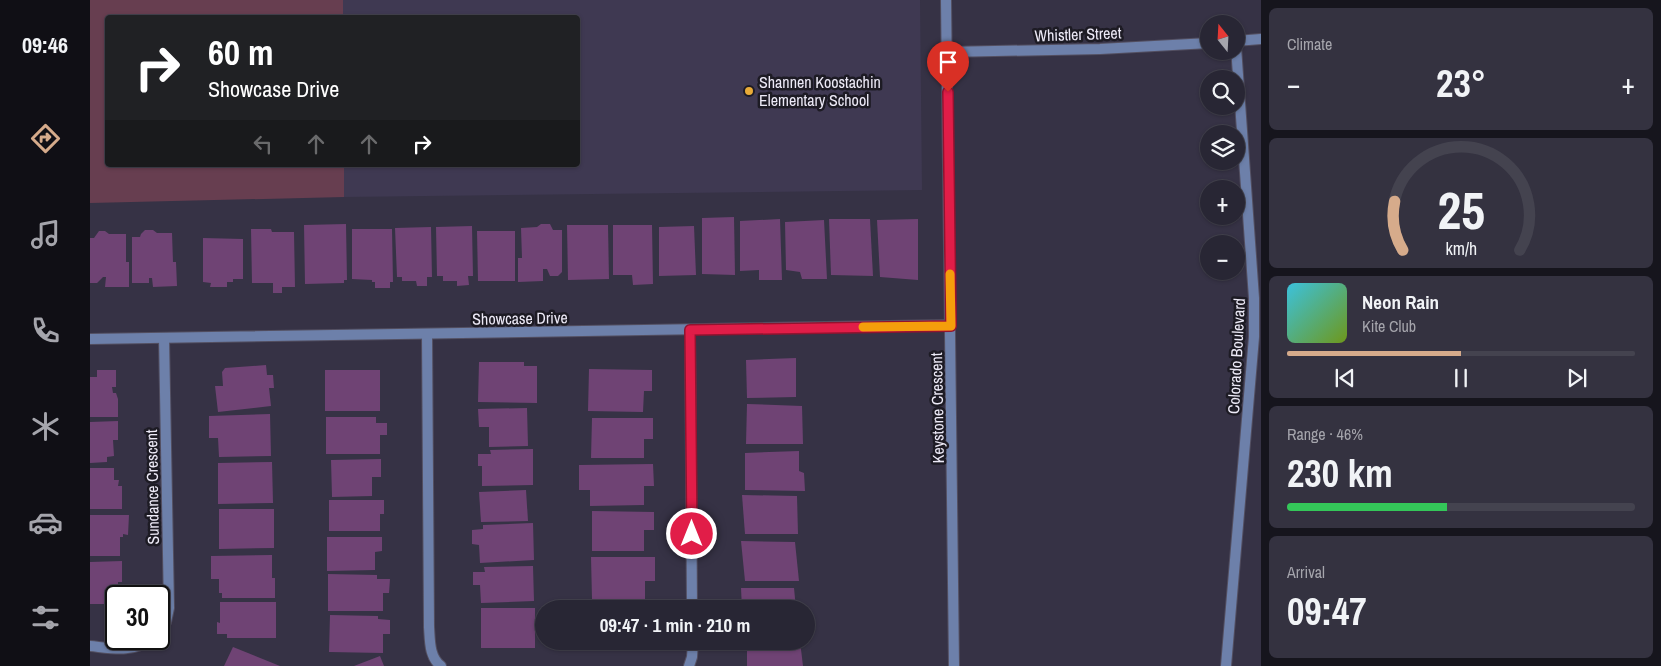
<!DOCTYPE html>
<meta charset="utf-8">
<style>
:root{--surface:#282634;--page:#343240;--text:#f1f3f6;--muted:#a5a5ac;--line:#44434f;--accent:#d6ab8b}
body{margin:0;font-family:"Archivo Narrow",sans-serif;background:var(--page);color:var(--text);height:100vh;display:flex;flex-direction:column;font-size:19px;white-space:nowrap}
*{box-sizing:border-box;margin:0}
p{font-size:16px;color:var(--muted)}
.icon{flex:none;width:28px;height:28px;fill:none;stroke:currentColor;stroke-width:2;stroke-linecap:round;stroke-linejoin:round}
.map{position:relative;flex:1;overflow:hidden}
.side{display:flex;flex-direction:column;gap:8px;padding:8px;background:#16151d;width:400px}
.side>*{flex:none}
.banner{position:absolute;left:15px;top:15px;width:475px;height:152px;border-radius:5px;box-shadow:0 1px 4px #0004,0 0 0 1px var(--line);background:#202124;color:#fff;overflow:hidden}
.needle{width:32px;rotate:342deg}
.fabs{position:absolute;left:1110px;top:15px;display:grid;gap:10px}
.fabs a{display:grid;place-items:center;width:45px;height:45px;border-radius:50%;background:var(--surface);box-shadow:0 1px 4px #0004,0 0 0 1px var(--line);font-size:25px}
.speed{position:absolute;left:15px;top:585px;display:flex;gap:10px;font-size:25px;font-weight:700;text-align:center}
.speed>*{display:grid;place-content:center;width:65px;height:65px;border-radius:50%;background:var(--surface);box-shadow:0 1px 4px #0004,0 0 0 1px var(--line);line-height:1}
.speed .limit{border:2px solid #111;border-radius:8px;background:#fff;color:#111}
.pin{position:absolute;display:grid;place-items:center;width:42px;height:42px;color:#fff;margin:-51px -21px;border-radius:50% 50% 50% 0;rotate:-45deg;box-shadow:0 0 5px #0007}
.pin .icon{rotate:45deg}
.me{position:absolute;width:55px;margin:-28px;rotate:0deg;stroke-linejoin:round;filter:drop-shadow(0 0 4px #0008)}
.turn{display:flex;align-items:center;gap:18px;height:105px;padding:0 20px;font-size:22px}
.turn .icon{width:65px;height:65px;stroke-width:2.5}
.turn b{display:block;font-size:35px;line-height:42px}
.lanes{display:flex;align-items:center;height:48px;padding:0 20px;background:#0003;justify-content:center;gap:25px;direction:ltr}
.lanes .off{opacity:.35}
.big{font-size:38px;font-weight:700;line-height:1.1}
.side .widget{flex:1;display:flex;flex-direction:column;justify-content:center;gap:8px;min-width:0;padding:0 18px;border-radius:8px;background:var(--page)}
.side .dial{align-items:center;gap:0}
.dial svg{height:130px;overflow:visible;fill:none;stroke:var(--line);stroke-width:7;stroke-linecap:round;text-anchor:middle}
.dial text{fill:var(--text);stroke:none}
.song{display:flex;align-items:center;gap:15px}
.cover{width:60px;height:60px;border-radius:8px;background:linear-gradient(135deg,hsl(190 70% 55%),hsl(80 70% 35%))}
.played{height:5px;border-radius:2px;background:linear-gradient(90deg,var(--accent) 50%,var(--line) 50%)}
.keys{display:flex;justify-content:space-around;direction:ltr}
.heat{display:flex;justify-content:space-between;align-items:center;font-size:28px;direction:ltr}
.charge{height:8px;border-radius:4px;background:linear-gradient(90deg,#34c759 46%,var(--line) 0)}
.trip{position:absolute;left:445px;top:600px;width:280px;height:50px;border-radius:25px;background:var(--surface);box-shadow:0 1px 4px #0004,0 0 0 1px var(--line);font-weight:700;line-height:50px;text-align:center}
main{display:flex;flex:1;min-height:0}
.dock{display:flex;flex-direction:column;width:90px;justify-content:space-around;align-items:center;background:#100f15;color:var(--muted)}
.dock .icon{width:35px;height:35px}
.dock .on{color:var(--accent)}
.dock b{font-size:22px;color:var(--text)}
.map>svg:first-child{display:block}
.built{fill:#3f3952}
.green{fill:#673e50}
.building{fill:#6f4374}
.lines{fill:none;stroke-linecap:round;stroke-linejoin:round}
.minor-casing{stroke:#534f61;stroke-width:12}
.minor{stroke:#6d80aa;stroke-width:10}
.route-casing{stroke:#92132f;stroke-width:12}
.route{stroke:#e11d48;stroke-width:9}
.slow{stroke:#f59e0b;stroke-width:9}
.poi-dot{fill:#e9ab38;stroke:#1d1b24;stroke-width:2}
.labels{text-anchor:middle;stroke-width:5;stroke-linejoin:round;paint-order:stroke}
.street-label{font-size:16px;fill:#edeaf7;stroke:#1d1b24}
.poi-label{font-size:16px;fill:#edeaf7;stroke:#1d1b24;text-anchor:start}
</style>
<main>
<nav class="dock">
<b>09:46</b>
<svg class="icon on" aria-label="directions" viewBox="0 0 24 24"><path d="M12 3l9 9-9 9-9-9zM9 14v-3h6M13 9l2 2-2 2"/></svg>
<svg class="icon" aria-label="music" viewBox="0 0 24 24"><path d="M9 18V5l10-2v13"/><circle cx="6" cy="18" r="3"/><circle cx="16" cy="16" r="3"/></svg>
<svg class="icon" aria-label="phone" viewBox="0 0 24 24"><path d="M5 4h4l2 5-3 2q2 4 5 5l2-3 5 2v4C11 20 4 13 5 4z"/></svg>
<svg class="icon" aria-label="climate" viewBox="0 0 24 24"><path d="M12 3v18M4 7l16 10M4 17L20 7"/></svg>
<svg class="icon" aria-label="car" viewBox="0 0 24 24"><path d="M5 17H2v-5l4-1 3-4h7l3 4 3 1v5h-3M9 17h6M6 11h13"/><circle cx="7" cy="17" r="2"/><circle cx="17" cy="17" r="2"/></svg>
<svg class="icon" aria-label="filters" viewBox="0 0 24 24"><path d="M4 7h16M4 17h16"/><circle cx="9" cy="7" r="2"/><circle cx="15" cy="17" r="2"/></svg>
</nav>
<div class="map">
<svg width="1171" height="666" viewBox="0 0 1171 666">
<rect width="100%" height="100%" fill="#363245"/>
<polygon class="built" points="253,0 830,0 832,190 254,197 254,165 488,165 488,18 253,17"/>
<polygon class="green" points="0,0 253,0 253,17 18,18 18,165 254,165 254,197 0,203"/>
<g class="building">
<polygon points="644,217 645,275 612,274 612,218"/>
<polygon points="690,219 692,280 669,280 669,270 650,271 650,221"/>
<polygon points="739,219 780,219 783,276 741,275"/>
<polygon points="828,219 828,280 790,277 787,220"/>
<polygon points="734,220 737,279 712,279 710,272 696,270 695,222"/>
<polygon points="256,224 257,280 254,280 254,283 215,284 214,225"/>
<polygon points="451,224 460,224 463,230 472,230 472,272 468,276 460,276 457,269 453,269 453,281 428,282 428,258 432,258 431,228 447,227"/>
<polygon points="477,225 518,225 519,279 478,280"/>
<polygon points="523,225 562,225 563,284 543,285 542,275 523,275"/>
<polygon points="382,226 383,276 378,276 379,285 367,286 367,281 353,281 353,276 347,276 346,227"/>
<polygon points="604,226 606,275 569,276 569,227"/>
<polygon points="341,227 342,277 337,277 337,286 327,286 326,281 312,281 312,277 307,277 305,228"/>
<polygon points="161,229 181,229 182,232 204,232 205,287 192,287 192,293 183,293 183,283 162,283"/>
<polygon points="262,229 302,229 303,282 300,282 300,288 285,288 285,282 282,282 282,280 262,279"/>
<polygon points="55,230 63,230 67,233 82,233 83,262 86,262 87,286 63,287 62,278 59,278 59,283 42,283 42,237 50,237 51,234"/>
<polygon points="9,231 15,231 19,234 36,234 36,262 39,262 39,287 15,287 16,277 13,277 7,283 0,283 0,238 4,238"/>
<polygon points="387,231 425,231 425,281 388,281"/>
<polygon points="113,238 153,239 153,279 143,279 143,282 137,282 137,287 120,287 121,283 113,282"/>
<polygon points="706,358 706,397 657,398 656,360"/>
<polygon points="389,362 434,362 434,366 447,366 447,403 388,402"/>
<polygon points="176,365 177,375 183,375 184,388 179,388 181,406 128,412 125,386 133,386 132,372 135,368"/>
<polygon points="499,369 562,370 562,391 554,391 553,412 498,411"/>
<polygon points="7,370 26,370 26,387 22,387 23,393 26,393 28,399 28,417 0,417 0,377 7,377"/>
<rect x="235" y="370" width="55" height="41"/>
<polygon points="657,404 712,406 713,444 656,444"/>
<polygon points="437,408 438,446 399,447 399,427 389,427 388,409"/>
<polygon points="180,414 181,456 129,457 128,438 119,438 119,416"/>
<polygon points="236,417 286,417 286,423 297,423 297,435 290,435 290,454 236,454"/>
<polygon points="502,418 563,418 563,439 554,439 554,458 501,458"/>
<polygon points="28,421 28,440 23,440 24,456 17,457 17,462 0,463 0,422"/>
<polygon points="443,449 443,485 392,486 392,466 388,466 388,454 401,454 400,450"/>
<polygon points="709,451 709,471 714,473 715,491 655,490 655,453"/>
<polygon points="291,459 291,477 282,477 282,496 242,497 241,460"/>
<polygon points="182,462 183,503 128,504 128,463"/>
<polygon points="563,464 564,486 554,486 554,505 500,506 500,490 489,490 489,465"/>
<polygon points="0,468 24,468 24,480 29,480 28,486 32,486 32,509 0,509"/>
<polygon points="436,490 438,521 391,522 389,492"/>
<polygon points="652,495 707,496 708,534 655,534"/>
<polygon points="239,500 294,500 294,514 290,514 290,531 239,531"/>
<polygon points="129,509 184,509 184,548 129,549"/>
<polygon points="502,511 564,512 564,530 554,530 554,551 502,551"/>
<polygon points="0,515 39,515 38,535 33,534 33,537 30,537 30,556 0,556"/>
<polygon points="443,523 444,560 390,563 389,545 382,544 382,530 393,529 393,525"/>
<polygon points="237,537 292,537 292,551 285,552 285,570 237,571"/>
<polygon points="651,541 705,542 709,581 655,581"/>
<polygon points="182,555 182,578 185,578 185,598 132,598 132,593 129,593 129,579 121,579 121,556"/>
<polygon points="501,557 565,557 565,581 555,581 555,599 502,599"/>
<polygon points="32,561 32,582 28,582 28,596 26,596 26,604 0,604 0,562"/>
<polygon points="443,566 444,601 391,603 390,585 383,585 383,572 395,572 394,567"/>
<polygon points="238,574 287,575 287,579 300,579 299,593 293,593 293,611 238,611"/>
<polygon points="651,588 704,588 706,609 652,609"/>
<polygon points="130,602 186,602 186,638 137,638 137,634 127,634 127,622 130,623"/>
<polygon points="556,605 556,609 500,609 500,606"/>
<rect x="391" y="608" width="54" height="40"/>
<polygon points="240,615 288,616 288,619 300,620 300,634 293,634 293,653 239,652"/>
<polygon points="657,641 710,641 713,666 657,666"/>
<polygon points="143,647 190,666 134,666"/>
<polygon points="290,656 294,666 264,666"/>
</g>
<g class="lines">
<g class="minor-casing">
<g id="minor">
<polyline points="856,0 864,666"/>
<polyline points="1146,41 1171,39"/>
<polyline points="857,52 1010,49 1119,43"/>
<polyline points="600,330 602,609"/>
<path d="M 337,334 L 339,627 C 340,640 339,657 351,666"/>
<polyline points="0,339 861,325"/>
<polyline points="69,632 76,622 79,608 74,338"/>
<path d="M 0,646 C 21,648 43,653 61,639"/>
<polyline points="599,666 602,657 603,641"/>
<polyline points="1136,666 1164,337 1164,298 1146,47"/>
</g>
</g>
<use href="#minor" class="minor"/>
</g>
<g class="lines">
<g class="route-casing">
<polyline id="route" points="602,534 600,330 861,326 858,92"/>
</g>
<use href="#route" class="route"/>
<polyline class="slow" points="773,327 861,326 860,274"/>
</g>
<circle class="poi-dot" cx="659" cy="91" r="5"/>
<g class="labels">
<g class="street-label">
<text transform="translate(988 34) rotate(-2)" y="6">Whistler Street</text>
<text transform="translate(430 318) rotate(-1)" y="6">Showcase Drive</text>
<text transform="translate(1146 356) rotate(-87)" y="6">Colorado Boulevard</text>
<text transform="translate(847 408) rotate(-91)" y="6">Keystone Crescent</text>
<text transform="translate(62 487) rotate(-91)" y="6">Sundance Crescent</text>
</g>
<g class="poi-label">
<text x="669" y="88">Shannen Koostachin<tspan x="669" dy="18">Elementary School</tspan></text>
</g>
</g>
</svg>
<div class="fabs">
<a><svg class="needle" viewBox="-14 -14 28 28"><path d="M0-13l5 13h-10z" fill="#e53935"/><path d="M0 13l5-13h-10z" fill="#a5a5ac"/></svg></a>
<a><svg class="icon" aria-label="search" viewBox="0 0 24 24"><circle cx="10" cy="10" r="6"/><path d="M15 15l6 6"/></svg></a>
<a><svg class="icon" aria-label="layers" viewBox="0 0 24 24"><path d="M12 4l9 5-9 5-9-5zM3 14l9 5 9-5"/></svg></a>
<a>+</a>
<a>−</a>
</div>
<div class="speed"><div class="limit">30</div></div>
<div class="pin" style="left:858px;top:92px;background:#d93025"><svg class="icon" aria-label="arrive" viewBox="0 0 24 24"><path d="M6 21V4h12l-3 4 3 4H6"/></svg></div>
<svg class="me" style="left:602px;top:534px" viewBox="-20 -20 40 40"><circle r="17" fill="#e11d48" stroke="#fff" stroke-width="3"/><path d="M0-11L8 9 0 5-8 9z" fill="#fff"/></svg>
<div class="trip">09:47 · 1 min · 210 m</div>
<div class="banner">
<div class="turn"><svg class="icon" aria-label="right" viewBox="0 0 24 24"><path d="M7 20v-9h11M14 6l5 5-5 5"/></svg><div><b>60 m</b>Showcase Drive</div></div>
<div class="lanes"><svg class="icon off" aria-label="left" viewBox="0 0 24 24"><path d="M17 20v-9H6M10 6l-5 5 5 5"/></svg><svg class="icon off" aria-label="ahead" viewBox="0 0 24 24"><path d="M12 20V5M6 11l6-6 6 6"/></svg><svg class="icon off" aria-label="ahead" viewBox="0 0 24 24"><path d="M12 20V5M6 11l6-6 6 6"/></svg><svg class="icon" aria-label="right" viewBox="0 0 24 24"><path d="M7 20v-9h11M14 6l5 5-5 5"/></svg></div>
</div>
</div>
<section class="side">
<div class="widget"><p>Climate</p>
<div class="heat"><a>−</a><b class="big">23°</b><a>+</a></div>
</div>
<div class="widget dial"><svg viewBox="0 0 100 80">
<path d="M14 69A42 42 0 1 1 86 69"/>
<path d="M14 69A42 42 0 0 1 9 39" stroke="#d6ab8b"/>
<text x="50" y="56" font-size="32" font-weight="700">25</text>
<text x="50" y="72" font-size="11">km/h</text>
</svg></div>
<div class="widget">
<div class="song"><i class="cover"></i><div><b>Neon Rain</b><p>Kite Club</p></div></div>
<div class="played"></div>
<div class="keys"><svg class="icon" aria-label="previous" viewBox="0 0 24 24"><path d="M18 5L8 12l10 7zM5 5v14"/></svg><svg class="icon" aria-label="pause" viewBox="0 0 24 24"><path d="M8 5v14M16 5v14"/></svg><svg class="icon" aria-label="next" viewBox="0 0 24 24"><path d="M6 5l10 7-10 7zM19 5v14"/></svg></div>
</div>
<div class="widget"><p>Range · 46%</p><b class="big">230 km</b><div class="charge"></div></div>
<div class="widget"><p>Arrival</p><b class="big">09:47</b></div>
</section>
</main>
